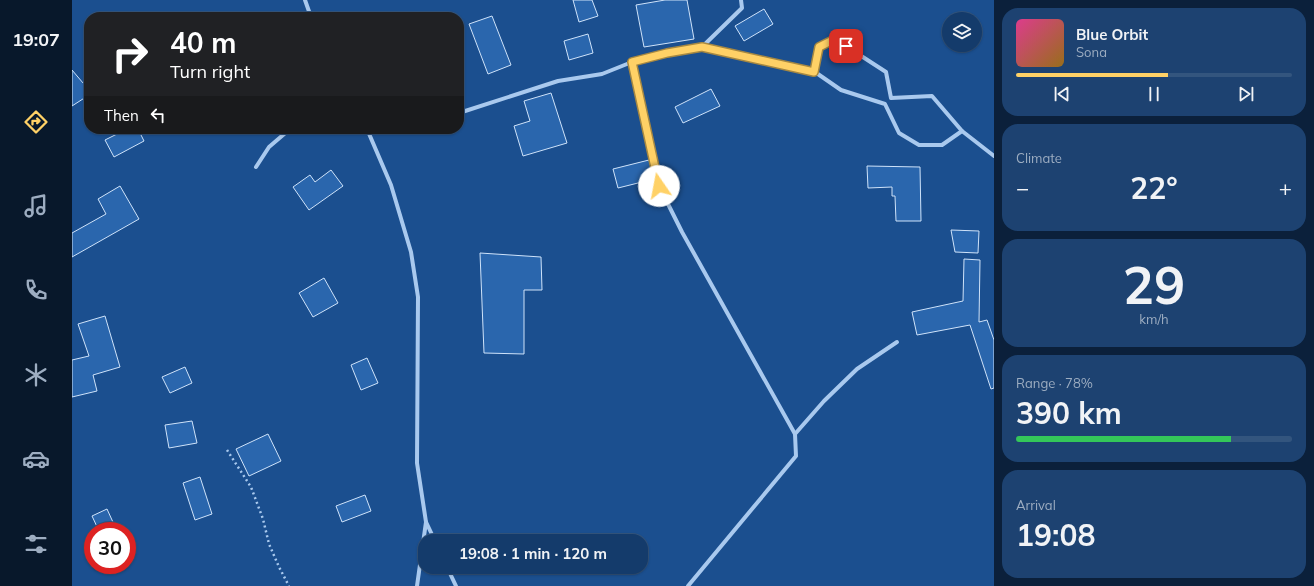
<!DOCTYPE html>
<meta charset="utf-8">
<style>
:root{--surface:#143b6b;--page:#1d4271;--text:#f1f3f6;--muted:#9dadc1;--line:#33557e;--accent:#ffd166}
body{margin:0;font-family:Mulish,sans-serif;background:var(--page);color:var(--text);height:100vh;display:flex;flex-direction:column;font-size:15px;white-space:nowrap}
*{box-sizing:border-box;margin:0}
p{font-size:13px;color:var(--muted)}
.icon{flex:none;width:22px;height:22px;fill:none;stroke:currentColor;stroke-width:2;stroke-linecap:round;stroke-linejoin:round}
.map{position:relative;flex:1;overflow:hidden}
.details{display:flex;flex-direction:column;gap:8px;padding:8px;background:#0b203b;width:320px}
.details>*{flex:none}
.banner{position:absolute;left:12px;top:12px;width:380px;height:122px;border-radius:16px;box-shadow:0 1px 3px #0004,0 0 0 1px var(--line);background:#202124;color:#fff;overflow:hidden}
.buttons{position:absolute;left:870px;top:12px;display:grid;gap:8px}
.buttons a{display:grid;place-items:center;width:40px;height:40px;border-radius:50%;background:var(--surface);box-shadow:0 1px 3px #0004,0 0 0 1px var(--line);font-size:20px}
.speed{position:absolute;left:12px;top:522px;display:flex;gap:8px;font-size:20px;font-weight:700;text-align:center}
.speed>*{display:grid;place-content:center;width:52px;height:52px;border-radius:50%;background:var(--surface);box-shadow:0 1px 3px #0004,0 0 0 1px var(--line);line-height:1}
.speed .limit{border:6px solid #d22;background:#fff;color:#111}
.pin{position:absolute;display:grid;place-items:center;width:34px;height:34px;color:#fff;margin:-17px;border-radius:8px;box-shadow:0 2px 6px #0006}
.me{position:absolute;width:44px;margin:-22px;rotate:348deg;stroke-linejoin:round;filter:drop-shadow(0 0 3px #0008)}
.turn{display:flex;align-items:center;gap:14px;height:84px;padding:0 20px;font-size:18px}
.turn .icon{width:52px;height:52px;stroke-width:2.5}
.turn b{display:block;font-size:28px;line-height:34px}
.then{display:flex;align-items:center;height:38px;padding:0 20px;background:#0003;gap:8px;font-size:15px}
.big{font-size:30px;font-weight:700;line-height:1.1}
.details .card{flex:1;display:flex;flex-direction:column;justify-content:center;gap:6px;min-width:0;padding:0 14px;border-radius:16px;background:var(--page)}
.details .dial{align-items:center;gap:0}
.dial b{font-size:52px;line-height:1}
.song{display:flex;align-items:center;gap:12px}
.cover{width:48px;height:48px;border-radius:6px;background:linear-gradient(135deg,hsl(330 70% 55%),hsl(40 70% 35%))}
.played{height:4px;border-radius:2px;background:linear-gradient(90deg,var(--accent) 55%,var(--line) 55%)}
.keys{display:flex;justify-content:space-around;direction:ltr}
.heat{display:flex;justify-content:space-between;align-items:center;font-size:22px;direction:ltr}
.charge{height:6px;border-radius:3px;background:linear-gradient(90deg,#34c759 78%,var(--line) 0)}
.trip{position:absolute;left:346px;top:534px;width:230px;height:40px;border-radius:16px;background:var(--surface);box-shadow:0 1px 3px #0004,0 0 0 1px var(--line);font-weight:700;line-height:40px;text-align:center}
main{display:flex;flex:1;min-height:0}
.dock{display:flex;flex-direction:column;width:72px;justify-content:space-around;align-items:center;background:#08182b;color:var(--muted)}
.dock .icon{width:28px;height:28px}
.dock .selected{color:var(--accent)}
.dock b{font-size:18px;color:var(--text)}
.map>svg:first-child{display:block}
.building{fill:#2a66ad;stroke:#cfe3fa}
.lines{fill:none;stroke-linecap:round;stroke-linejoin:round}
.path{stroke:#a9c9ee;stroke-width:2.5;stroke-dasharray:2 3;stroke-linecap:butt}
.street{stroke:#a9c9ee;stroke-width:4}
.route-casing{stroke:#a68842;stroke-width:10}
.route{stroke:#ffd166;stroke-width:7}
</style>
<main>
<nav class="dock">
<b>19:07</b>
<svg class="icon selected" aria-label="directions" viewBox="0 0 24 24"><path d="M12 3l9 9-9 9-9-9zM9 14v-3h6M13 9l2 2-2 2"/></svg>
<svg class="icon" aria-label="music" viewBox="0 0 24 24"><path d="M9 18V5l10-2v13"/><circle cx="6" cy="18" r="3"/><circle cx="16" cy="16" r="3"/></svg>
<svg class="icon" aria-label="phone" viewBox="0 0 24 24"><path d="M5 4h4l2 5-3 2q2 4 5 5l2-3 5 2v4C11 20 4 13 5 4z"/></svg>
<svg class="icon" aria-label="climate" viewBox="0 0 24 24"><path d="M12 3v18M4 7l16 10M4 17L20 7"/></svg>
<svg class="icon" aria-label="car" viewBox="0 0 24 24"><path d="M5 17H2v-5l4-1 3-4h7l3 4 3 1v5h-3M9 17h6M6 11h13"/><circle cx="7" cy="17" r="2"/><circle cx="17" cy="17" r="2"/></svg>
<svg class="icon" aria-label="filters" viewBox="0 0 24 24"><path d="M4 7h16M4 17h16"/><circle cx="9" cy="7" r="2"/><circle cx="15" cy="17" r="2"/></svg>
</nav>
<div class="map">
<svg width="922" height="586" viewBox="0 0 922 586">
<rect width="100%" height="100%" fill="#1b4f8f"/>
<g class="building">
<polygon points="501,0 520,0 526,16 507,22"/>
<polygon points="593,0 615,0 622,39 572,47 564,5"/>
<polygon points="692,9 701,24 672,41 663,26"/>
<polygon points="420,16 439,65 416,74 397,24"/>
<polygon points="516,34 521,53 497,60 492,41"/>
<polygon points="0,70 17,90 17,95 0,106"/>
<polygon points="639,89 648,106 611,123 603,107"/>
<polygon points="479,93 495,143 451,156 442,126 458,121 452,101"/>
<polygon points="55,129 66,129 72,141 42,157 33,140"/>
<polygon points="577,160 582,179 546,188 541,169"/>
<polygon points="795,166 848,167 849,221 824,221 823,196 820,196 820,187 796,188"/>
<polygon points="259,170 271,186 237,210 221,187 238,175 243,182"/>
<polygon points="48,186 67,219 0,257 0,233 34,214 26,199"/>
<polygon points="879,230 907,231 906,253 883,252"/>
<polygon points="408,253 469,257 470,290 452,290 452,354 412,353"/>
<polygon points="892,259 908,260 907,322 915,320 922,340 922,388 919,389 898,325 845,335 840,312 891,301"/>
<polygon points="252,278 266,303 241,317 227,293"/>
<polygon points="33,316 48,367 21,375 25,391 0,397 0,360 17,356 6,324"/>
<polygon points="295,358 306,383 289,390 279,365"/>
<polygon points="113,367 120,383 98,393 90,377"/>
<polygon points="120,421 125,443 97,448 93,425"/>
<polygon points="196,434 209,461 177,476 164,449"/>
<polygon points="128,477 140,514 123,520 111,483"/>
<polygon points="293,495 299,511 270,522 264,506"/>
<polygon points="35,509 45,531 27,531 20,516"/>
</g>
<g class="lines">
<polyline class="path" points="155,450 179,487 191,519 197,544 207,567 217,586"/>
<g class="street">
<polyline points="233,0 239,17"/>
<polyline points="630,47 670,8 669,0"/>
<polyline points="560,62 587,186 610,232 723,434 724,456 616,586"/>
<polyline points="743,72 747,47 763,39 814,72 819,98 860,96 890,131"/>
<polyline points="387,113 486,81 530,74 560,62 595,53 630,47 743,72 769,90 813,104 827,133 847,145 870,145 890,131 922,156"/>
<polyline points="295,129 319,185 339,252 346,297 345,463 354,522 345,586"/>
<polyline points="184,167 197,147 218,129"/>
<polyline points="723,434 752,401 785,369 825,342"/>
<polyline points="354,522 363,541"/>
<polyline points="375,567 384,586"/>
</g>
</g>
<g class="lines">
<g class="route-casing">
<polyline id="route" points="587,186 560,62 595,53 630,47 742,72 747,47 763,39 774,46"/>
</g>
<use href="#route" class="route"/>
</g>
</svg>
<div class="buttons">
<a><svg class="icon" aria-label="layers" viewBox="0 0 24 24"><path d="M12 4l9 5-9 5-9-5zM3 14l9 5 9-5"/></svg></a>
</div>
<div class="speed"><div class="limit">30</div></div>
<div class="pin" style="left:774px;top:46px;background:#d93025"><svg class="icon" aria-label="arrive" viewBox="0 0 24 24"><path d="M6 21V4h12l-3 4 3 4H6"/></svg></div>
<svg class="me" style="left:587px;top:186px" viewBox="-20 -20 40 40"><circle r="19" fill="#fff"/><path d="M0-13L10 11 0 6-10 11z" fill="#ffd166"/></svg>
<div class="trip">19:08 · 1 min · 120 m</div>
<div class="banner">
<div class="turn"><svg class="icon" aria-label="right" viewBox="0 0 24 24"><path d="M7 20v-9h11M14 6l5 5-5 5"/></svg><div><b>40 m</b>Turn right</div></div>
<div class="then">Then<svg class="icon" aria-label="left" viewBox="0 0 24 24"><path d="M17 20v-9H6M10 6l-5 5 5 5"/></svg></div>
</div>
</div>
<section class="details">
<div class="card">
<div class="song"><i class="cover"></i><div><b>Blue Orbit</b><p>Sona</p></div></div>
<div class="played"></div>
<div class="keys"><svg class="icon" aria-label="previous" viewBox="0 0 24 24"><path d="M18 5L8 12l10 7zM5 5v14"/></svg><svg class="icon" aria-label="pause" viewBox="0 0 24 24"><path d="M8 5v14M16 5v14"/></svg><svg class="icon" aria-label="next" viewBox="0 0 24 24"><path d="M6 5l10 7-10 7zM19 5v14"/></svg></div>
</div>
<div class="card"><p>Climate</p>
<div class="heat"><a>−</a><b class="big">22°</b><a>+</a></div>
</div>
<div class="card dial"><b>29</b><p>km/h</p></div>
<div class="card"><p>Range · 78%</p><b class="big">390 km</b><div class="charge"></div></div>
<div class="card"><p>Arrival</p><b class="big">19:08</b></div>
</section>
</main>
